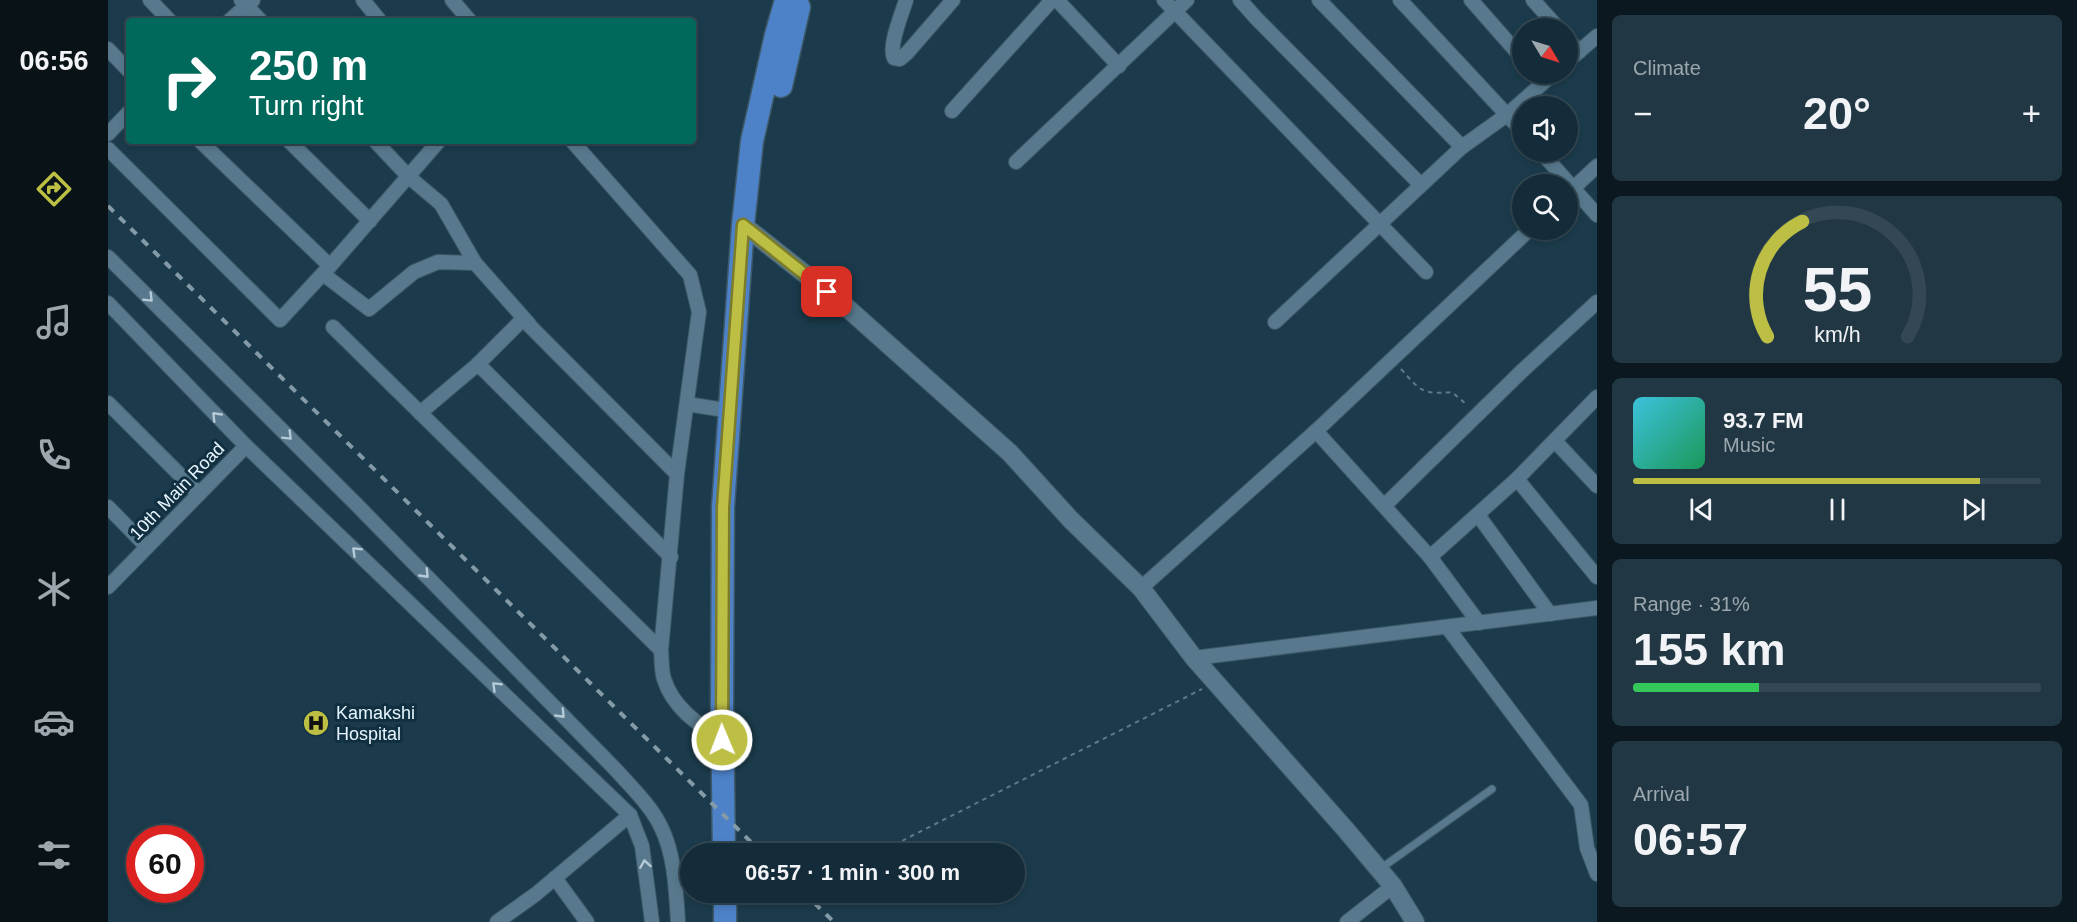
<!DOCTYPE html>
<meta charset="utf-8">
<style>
:root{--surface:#142c39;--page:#213844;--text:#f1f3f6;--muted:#9da7ae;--line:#334853;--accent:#bcbf44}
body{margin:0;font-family:Arial,sans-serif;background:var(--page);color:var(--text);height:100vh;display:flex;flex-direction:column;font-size:22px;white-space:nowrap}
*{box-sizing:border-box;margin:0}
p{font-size:20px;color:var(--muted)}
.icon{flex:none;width:33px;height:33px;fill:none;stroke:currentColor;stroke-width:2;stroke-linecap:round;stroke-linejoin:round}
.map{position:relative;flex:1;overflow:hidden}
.side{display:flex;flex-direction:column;gap:15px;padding:15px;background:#0b181f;width:480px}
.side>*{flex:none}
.top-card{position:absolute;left:18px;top:18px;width:570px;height:126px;border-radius:6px;box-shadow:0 3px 9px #0003,0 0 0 2px var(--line);background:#00695c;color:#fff;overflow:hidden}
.needle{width:39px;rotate:128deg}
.tools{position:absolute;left:1404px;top:18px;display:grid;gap:12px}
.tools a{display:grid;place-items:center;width:66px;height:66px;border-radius:50%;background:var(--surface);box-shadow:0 3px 9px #0003,0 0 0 2px var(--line);font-size:30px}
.speed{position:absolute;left:18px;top:825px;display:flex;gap:12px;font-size:30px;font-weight:700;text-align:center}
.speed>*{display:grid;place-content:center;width:78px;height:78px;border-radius:50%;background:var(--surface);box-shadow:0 3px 9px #0003,0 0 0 2px var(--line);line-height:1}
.speed .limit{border:9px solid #d22;background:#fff;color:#111}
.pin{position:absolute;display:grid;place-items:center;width:51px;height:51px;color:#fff;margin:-26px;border-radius:12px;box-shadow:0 3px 9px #0006}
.me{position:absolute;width:66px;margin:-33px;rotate:359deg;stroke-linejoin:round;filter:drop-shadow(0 0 4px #0008)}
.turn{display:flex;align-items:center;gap:21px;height:126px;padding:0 24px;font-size:27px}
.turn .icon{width:78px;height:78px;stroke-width:2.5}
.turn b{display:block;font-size:42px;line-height:51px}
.big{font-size:45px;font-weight:700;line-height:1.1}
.side .widget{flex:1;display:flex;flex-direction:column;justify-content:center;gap:9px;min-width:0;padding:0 21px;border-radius:9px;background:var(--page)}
.side .dial{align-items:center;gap:0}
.dial svg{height:156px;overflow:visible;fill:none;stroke:var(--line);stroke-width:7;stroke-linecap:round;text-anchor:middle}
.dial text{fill:var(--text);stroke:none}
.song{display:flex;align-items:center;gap:18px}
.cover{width:72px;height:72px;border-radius:9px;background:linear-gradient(135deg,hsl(190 70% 55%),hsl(150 70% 35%))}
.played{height:6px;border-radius:3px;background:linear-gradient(90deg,var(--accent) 85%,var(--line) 85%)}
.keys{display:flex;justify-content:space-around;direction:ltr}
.heat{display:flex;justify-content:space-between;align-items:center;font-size:33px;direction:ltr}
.charge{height:9px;border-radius:4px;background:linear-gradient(90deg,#34c759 31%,var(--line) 0)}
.trip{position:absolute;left:572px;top:843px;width:345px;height:60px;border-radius:30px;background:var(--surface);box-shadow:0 3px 9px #0003,0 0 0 2px var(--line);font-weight:700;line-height:60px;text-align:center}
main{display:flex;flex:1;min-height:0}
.menu{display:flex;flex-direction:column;width:108px;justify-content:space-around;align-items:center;background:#081217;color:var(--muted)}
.menu .icon{width:42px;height:42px}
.menu .current{color:var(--accent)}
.menu b{font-size:27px;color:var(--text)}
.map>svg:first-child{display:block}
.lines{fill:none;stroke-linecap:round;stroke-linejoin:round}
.service-casing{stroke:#3d5866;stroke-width:9}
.minor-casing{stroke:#3d5866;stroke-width:16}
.tertiary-casing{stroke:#3d5866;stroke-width:20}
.primary-casing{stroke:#3d5866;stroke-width:25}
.path{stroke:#5f7987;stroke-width:2;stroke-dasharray:4.5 4.5;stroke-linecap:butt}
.service{stroke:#58798d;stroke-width:7}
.minor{stroke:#58798d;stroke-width:14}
.tertiary{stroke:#58798d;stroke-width:18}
.primary{stroke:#4d81c8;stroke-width:22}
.rail{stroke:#849ba7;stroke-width:4;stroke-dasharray:8 8;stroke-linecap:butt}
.oneway{stroke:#b5cad6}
.route-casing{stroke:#7a7c2c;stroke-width:15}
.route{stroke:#bcbf44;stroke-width:10}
.labels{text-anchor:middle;stroke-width:6;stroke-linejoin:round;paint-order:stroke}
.street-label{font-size:18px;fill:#e7f5fe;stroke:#103041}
.poi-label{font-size:18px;fill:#e7f5fe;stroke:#103041;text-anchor:start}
</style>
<main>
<nav class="menu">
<b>06:56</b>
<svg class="icon current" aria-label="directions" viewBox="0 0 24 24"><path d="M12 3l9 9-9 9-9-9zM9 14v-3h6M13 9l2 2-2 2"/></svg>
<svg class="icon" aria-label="music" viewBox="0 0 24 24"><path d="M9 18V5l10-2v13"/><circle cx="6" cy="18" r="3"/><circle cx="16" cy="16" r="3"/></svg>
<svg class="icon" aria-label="phone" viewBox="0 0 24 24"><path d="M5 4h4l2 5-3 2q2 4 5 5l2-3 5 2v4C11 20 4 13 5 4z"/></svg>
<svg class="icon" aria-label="climate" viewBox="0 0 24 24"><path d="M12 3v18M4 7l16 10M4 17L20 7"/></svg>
<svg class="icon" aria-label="car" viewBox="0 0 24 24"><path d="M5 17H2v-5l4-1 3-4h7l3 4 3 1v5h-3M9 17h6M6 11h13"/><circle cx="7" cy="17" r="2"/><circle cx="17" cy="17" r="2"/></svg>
<svg class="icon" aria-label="filters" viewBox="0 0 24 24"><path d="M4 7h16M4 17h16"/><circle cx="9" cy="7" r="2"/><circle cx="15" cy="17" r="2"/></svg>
</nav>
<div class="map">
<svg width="1489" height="922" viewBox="0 0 1489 922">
<rect width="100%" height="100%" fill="#1b3b4c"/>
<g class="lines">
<g class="service-casing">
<polyline id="service" points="1272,869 1384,789"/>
</g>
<g class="minor-casing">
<g id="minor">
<polyline points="42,0 62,21"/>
<polyline points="133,0 153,21"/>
<polyline points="255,0 272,21"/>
<polyline points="344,0 362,21"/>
<path d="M 798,0 C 794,14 780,46 786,58 L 792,59 L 799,53 L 845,0"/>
<polyline points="949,0 1011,66"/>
<polyline points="1056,0 1318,272"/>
<polyline points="1132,0 1148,18 1313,185"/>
<polyline points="1211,0 1354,147"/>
<polyline points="1292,0 1414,131"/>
<polyline points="1363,0 1414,58"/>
<polyline points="1425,0 1450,28"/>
<polyline points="121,21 145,0"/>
<polyline points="1460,39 1471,52"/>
<polyline points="0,49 21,71"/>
<polyline points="1460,61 1489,36"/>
<polyline points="844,111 944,0"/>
<polyline points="0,134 21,112"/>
<polyline points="92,141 222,266"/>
<polyline points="181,141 262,221"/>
<polyline points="267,141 301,177 333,204 367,263 421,324"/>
<path d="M 464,141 L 582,275 L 591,312 L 569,474 L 553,650 C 554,659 553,670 556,679 C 565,708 590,724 614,740"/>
<polyline points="0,149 172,320 222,266 331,141"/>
<polyline points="1433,152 1489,215"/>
<polyline points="908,162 1079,0"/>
<polyline points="1460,193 1489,166"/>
<path d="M 0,257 L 247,503 L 510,772 C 525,789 543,806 553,827 C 567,855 568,891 570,922"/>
<polyline points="215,274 261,309 306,272 330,262 367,263"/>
<polyline points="0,303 138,446 522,815 534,846 544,922"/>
<polyline points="1167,322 1354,147 1400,114 1445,74"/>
<polyline points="225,327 553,650"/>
<polyline points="370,364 563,557"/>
<polyline points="0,403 91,494"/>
<polyline points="579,404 623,411"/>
<polyline points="312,413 370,364 415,319 569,474"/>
<polyline points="1208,431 1322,557 1371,623"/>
<polyline points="1447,441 1489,486"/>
<polyline points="1409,479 1489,577"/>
<polyline points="1277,505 1414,371 1489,302"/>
<polyline points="0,507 39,547"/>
<polyline points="1370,515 1442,614"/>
<polyline points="1322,557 1409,479 1489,397"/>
<polyline points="0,587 138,446"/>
<polyline points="1033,588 1208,431 1421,230"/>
<polyline points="1339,627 1473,805 1479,848 1489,874"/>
<polyline points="1086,658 1489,608"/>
<polyline points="447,878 479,922"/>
<polyline points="389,922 428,894 522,815"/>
<polyline points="1239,922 1285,886"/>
</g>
</g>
<g class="tertiary-casing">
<polyline id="tertiary" points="635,225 736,305 902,453 963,520 1033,588 1086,658 1238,830 1285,886 1307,922"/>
</g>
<g class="primary-casing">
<g id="primary">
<polyline points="673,86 691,7"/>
<polyline points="616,854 614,705 615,507 635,225 644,141 668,35 678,0"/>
<polyline points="617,892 617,922"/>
</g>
</g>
<g class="path">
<path d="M 1293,369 C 1312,390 1313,395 1344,392 L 1359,405"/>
<polyline points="770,853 1094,689"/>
</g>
<use href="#service" class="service"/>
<use href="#minor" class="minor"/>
<use href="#tertiary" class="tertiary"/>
<use href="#primary" class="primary"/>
<g class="rail">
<polyline points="0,206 655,854"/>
<polyline points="695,892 726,922"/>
</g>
</g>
<defs><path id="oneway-chevron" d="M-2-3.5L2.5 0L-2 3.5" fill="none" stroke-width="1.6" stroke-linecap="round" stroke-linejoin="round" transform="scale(1.5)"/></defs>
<g class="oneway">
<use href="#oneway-chevron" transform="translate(41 298) rotate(45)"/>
<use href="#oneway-chevron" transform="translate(108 416) rotate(-134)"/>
<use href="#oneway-chevron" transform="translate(180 436) rotate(45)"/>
<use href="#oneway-chevron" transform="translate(248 551) rotate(-136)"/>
<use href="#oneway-chevron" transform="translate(317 574) rotate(46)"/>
<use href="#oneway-chevron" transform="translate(388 686) rotate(-136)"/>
<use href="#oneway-chevron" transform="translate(453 714) rotate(46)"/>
<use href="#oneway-chevron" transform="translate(537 864) rotate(-99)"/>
</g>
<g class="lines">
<g class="route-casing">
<polyline id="route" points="614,740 615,507 635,225 719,292"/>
</g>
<use href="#route" class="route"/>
</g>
<defs>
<g id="hospital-disc" transform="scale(1.35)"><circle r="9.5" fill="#bcbf44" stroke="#103041"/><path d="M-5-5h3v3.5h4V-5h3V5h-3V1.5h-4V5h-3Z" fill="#111"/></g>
</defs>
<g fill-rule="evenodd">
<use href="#hospital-disc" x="208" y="723"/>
</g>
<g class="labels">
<g class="street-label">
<text transform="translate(69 491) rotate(-46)" y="6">10th Main Road</text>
</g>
<g class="poi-label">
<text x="228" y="719">Kamakshi<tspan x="228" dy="21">Hospital</tspan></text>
</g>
</g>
</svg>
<div class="tools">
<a><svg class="needle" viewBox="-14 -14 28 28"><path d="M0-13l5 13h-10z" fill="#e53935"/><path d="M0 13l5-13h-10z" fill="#9da7ae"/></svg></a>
<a><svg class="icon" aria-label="sound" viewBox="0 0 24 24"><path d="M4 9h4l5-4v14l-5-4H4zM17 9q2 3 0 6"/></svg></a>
<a><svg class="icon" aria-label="search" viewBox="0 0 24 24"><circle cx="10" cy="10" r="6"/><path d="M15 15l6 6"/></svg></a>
</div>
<div class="speed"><div class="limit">60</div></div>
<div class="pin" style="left:719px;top:292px;background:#d93025"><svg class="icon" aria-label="arrive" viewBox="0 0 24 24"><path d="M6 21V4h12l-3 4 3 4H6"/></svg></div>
<svg class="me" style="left:614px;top:740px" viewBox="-20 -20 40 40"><circle r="17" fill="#bcbf44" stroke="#fff" stroke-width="3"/><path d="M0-11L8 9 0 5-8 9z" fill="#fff"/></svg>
<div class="trip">06:57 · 1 min · 300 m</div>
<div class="top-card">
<div class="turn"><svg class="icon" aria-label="right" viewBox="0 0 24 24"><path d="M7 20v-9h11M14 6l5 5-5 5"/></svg><div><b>250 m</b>Turn right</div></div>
</div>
</div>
<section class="side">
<div class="widget"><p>Climate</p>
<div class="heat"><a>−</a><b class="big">20°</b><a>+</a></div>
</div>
<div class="widget dial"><svg viewBox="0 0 100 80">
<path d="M14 69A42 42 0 1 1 86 69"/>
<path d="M14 69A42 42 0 0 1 32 10" stroke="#bcbf44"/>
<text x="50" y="56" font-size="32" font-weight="700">55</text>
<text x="50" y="72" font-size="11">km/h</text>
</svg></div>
<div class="widget">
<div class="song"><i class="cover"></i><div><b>93.7 FM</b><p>Music</p></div></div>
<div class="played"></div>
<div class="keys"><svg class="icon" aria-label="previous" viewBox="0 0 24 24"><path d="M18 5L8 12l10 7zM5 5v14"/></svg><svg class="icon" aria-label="pause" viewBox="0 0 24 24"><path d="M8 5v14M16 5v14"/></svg><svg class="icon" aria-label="next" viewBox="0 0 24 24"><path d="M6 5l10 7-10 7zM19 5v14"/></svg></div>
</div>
<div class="widget"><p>Range · 31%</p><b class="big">155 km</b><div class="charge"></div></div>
<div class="widget"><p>Arrival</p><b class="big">06:57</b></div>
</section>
</main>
